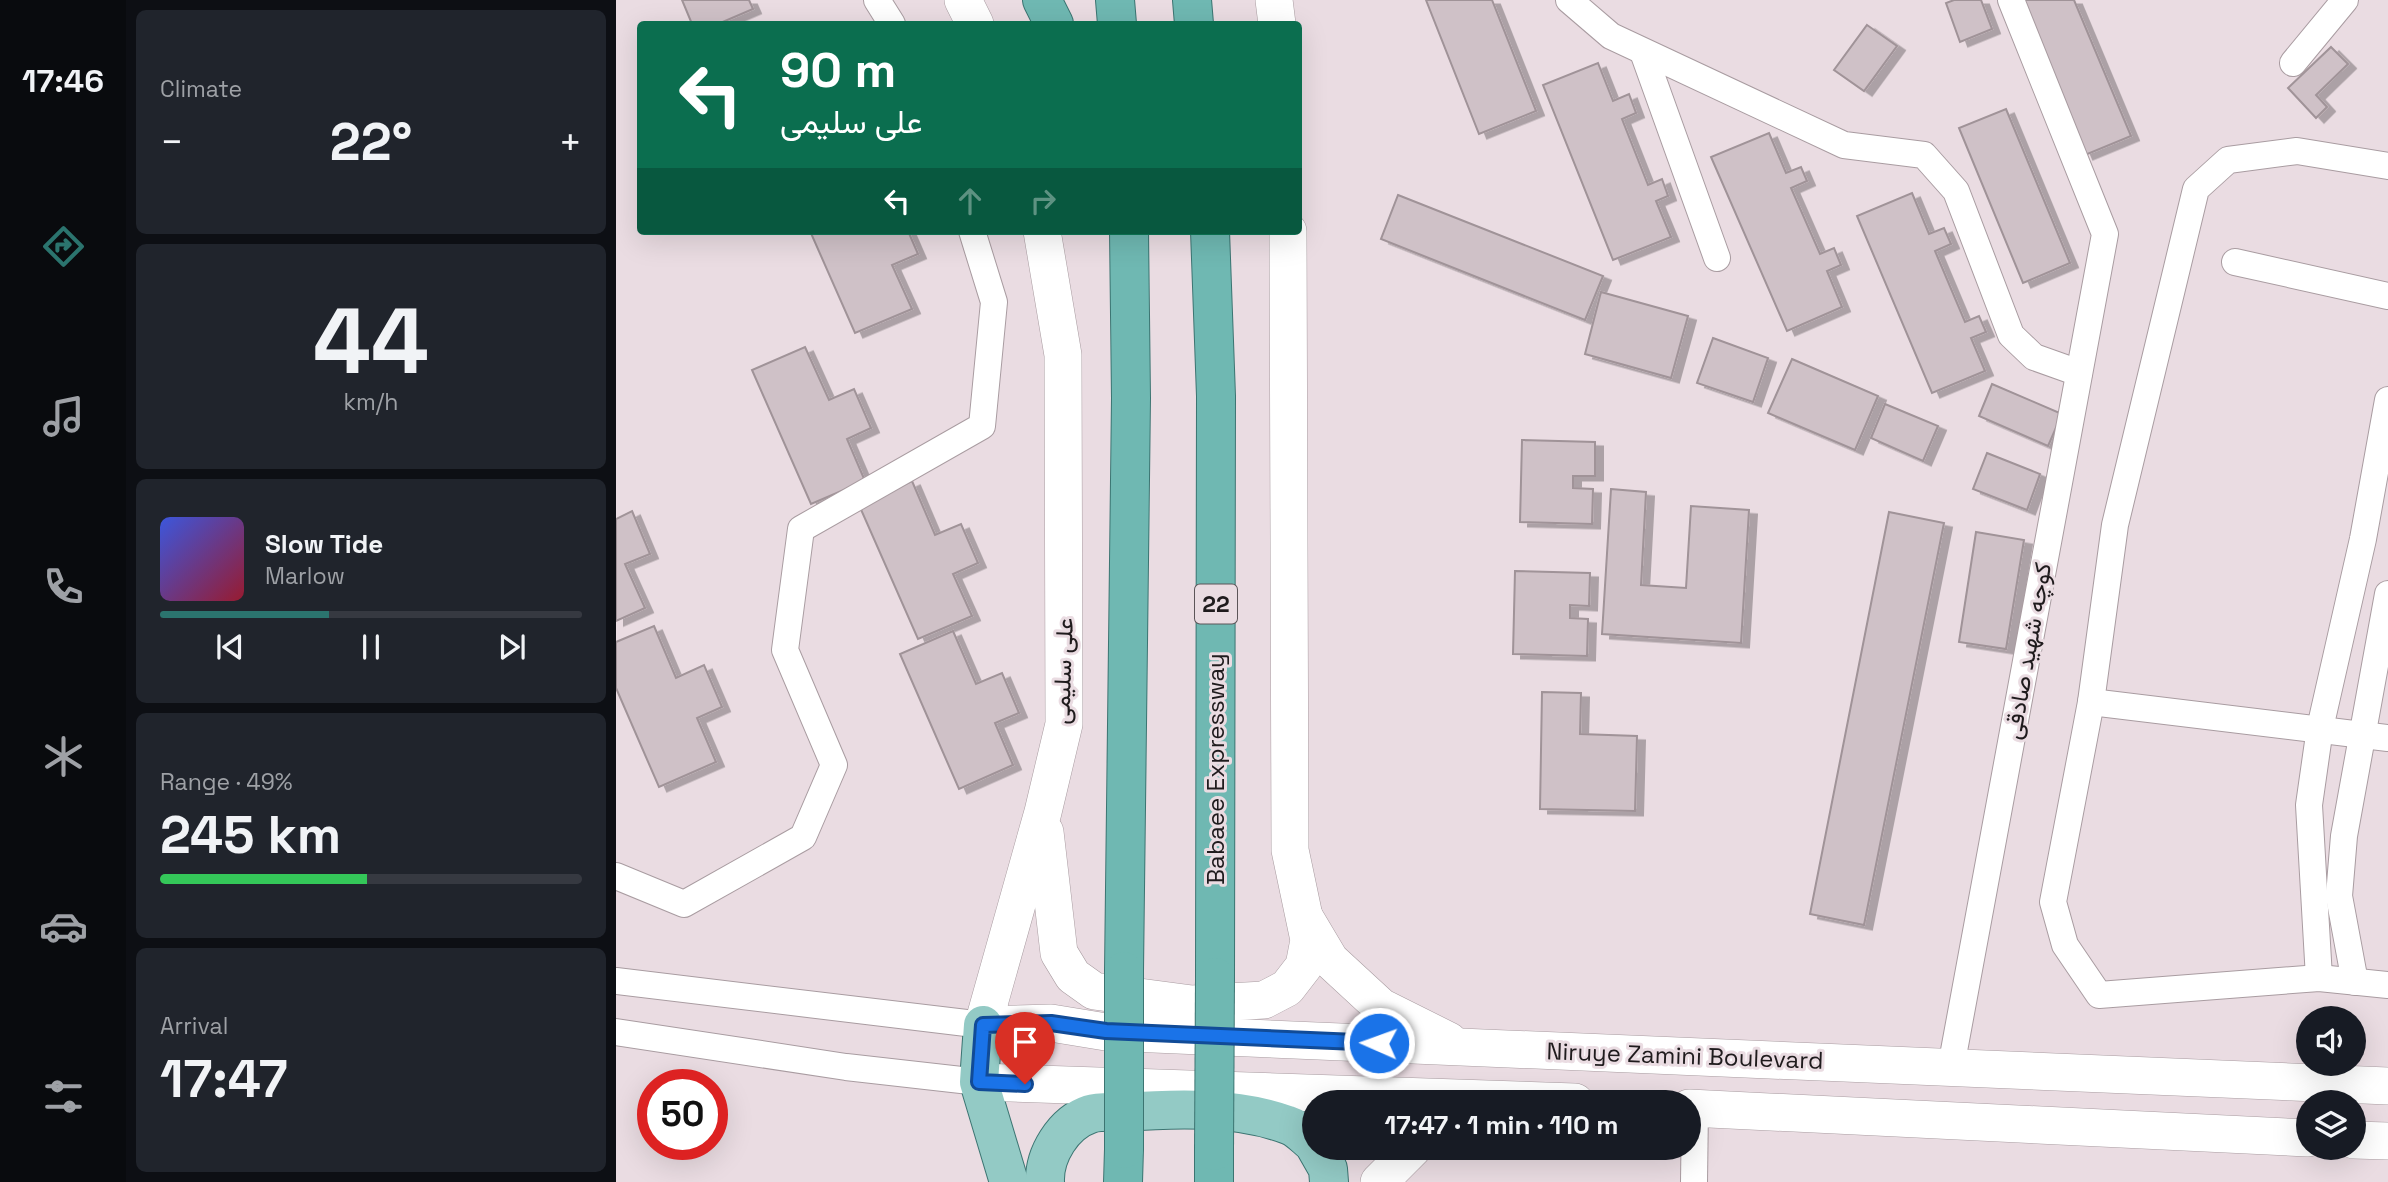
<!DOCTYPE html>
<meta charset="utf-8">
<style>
:root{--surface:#171b24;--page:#20242c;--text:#f1f3f6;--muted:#9ea1a6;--line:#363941;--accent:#2b746e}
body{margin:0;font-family:"Space Grotesk",Vazirmatn,sans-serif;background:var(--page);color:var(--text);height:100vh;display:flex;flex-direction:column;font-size:26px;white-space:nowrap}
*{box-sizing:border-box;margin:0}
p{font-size:23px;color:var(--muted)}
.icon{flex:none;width:38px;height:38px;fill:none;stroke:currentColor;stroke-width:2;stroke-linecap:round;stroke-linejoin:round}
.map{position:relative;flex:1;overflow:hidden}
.drawer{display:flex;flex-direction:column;gap:10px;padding:10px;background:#0d0f14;width:490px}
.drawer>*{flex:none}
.top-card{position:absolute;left:21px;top:21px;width:665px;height:214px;border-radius:7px;box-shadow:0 7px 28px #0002;background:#0b6e4f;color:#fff;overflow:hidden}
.controls{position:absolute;left:1680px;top:1006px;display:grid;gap:14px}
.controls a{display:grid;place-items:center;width:70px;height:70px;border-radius:50%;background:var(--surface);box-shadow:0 7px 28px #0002;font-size:35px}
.speed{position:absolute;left:21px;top:1069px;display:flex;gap:14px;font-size:35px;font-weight:700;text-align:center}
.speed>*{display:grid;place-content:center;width:91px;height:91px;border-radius:50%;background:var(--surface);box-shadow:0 7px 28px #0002;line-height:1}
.speed .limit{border:10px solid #d22;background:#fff;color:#111}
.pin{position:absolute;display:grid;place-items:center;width:60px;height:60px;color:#fff;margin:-72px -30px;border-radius:50% 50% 50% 0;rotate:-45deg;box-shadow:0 0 7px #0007}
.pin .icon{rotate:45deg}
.me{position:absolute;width:77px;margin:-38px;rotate:272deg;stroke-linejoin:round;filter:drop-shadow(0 0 5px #0008)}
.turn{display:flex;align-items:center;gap:24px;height:147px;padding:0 28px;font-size:32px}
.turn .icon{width:91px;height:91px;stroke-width:2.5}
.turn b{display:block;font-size:49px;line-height:60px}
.lanes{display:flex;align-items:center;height:66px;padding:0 28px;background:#0003;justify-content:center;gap:35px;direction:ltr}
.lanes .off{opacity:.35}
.big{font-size:52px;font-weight:700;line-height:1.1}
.drawer .card{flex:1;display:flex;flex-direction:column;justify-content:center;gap:10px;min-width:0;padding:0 24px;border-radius:10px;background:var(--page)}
.drawer .dial{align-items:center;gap:0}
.dial b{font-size:91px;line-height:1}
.song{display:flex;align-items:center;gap:21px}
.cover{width:84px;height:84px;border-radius:10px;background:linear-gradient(135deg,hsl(230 70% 55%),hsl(350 70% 35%))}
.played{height:7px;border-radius:4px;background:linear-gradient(90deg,var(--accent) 40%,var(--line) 40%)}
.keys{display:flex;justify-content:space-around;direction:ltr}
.heat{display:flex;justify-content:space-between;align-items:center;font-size:38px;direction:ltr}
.charge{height:10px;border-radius:5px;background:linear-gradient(90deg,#34c759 49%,var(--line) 0)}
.trip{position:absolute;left:686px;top:1090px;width:399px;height:70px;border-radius:35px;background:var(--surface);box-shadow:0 7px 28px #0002;font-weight:700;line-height:70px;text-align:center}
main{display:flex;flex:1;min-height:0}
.dock{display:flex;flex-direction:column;width:126px;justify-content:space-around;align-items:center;background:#090b0e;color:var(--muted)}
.dock .icon{width:49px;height:49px}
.dock .active{color:var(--accent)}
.dock b{font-size:32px;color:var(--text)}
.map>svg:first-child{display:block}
.building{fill:#cfc1c7;stroke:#a09398;stroke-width:2;filter:url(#shadow)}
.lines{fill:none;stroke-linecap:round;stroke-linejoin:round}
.minor-casing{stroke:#a99ca1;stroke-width:28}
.secondary-casing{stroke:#a99ca1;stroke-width:38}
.primary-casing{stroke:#3c7572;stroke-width:40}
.trunk-casing{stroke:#3c7572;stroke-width:40}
.minor{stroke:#fff;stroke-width:26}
.secondary{stroke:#fff;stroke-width:37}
.primary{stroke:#93cac5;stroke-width:38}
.trunk{stroke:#6fb8b2;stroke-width:38}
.trunk-bridge-casing{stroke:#3c7572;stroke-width:40;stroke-linecap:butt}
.trunk-bridge{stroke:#6fb8b2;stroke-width:38}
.route-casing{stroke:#114b97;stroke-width:18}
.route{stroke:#1a73e8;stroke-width:12}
.labels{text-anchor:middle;stroke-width:6;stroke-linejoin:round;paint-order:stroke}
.shield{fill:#eadce2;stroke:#5c5558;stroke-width:2}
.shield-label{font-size:23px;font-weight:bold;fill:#1f1b1d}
.street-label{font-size:24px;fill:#1f1b1d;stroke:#eadce2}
</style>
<main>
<nav class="dock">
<b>17:46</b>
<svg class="icon active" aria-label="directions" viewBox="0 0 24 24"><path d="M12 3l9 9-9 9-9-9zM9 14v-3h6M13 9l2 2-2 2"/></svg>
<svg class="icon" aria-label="music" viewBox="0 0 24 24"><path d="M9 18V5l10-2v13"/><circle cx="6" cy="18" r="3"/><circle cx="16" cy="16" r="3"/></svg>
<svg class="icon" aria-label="phone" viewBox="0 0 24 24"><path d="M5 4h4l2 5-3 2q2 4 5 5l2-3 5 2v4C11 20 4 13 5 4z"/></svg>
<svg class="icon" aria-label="climate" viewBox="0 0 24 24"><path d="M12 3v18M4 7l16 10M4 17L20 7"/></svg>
<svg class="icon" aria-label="car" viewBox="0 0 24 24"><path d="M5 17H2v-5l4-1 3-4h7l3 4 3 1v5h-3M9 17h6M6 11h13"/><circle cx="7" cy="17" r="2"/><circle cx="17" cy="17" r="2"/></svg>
<svg class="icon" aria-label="filters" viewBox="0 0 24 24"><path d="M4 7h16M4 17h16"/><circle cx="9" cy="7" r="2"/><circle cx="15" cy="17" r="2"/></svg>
</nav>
<section class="drawer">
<div class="card"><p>Climate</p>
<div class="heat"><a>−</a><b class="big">22°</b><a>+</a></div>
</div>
<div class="card dial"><b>44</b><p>km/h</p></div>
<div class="card">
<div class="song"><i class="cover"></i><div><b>Slow Tide</b><p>Marlow</p></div></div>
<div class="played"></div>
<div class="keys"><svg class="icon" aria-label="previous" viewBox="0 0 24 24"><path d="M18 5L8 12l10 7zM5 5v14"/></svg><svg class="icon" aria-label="pause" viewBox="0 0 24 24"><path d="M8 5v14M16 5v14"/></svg><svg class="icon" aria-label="next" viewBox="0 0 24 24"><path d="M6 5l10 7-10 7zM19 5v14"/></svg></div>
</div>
<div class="card"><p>Range · 49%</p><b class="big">245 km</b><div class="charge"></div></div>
<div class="card"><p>Arrival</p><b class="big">17:47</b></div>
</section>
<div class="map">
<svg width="1772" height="1182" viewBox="0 0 1772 1182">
<defs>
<filter id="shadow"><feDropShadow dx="8" dy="4.5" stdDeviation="0" flood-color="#0004"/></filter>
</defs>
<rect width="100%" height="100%" fill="#eadce2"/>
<g class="building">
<polygon points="66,0 133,0 137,9 102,24 76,24"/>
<polygon points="810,0 876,0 920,111 863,134"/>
<polygon points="1338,0 1365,0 1376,29 1344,42 1330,3"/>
<polygon points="1404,0 1458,0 1515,136 1469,155"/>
<polygon points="1251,25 1281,46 1248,91 1218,70"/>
<polygon points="1715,47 1732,64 1700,95 1711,107 1700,118 1672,88"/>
<polygon points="982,63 997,101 1013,94 1020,113 1006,119 1032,185 1046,179 1052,196 1040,201 1055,237 997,260 927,85"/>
<polygon points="1390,109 1454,263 1407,283 1343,128"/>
<polygon points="1153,133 1170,173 1185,167 1191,181 1175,188 1204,254 1218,248 1225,265 1211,271 1226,307 1171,331 1095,157"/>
<polygon points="1296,193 1313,234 1328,228 1335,244 1319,251 1349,322 1363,316 1370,332 1355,338 1369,371 1316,393 1241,216"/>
<polygon points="782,195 987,276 969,320 765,239"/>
<polygon points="194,231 292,231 302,254 276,265 296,309 239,333"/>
<polygon points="985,292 1072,316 1055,378 969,354"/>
<polygon points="1097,338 1152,358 1137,402 1081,383"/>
<polygon points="189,347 213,400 238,389 255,428 231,439 249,481 195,504 136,370"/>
<polygon points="1176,359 1262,396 1239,450 1152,413"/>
<polygon points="1376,384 1446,414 1432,446 1363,416"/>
<polygon points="1269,404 1322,426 1307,461 1255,438"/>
<polygon points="906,440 979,442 979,476 957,476 957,488 977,489 976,524 904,522"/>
<polygon points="1371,453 1424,474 1411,510 1357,489"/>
<polygon points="296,481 319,535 345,524 362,563 337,574 356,616 302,639 243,505"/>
<polygon points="995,489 1030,492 1025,585 1070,588 1075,506 1133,510 1125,643 986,634"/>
<polygon points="16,511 34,554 9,564 29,608 0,621 0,519"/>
<polygon points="1273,512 1328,523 1248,925 1194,914"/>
<polygon points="1360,532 1408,540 1390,649 1343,642"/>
<polygon points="899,571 974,573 973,606 954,605 954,618 972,619 971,656 897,654"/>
<polygon points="38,626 60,678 88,665 106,707 81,718 100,762 43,787 0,688 0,642"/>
<polygon points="337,631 360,684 386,673 403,713 379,723 397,765 343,789 284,654"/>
<polygon points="926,692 965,693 964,734 1021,736 1019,811 924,809"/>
</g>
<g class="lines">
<g class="minor-casing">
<g id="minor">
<polyline points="261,0 276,24"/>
<polyline points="953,0 995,36 1228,145 1308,155 1340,191 1395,335 1418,357 1463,373"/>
<polyline points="1027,52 1101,258"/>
<polyline points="1677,63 1729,0"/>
<polyline points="1772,166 1681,151 1612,160 1580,189 1499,525 1475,702 1437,902 1449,945 1483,995 1703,978 1772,985"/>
<polyline points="1619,262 1772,296"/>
<polyline points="1475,702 1772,738"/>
<polyline points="0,876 68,904 187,837 218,765 169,650 185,529 366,426 378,302 356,231"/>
<polyline points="1703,978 1693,805 1704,728 1747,539 1772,400"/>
<polyline points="0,981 367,1025"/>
<polyline points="1739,982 1723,896 1728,836 1772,594"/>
<polyline points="0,1032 230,1067 363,1082"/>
<polyline points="1335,1067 1489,234 1395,0"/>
<polyline points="1078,1182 1079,1108"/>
</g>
</g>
<g class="secondary-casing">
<g id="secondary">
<polyline points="347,0 359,24"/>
<polyline points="658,0 661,24"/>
<polyline points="426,231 447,355 448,724 427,812 367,1025 435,1023 490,1032 1772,1086"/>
<polyline points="429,832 443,953 457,976 478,991 576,1004 648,1000 671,988 688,966 693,940 674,850 672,231"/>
<polyline points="689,918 714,960 765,1007 833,1041"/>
<polyline points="363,1082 959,1102"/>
<polyline points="1073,1108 1692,1138"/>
<polyline points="1738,1140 1772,1141"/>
<polyline points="763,1182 797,1148"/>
</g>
</g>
<g class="primary-casing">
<g id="primary">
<polyline points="367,1025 363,1082 393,1182"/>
<polyline points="700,1148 712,1169 713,1182"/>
<path d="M 429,1182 C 428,1155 447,1123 474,1114 C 483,1111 496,1112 506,1112 C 560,1108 621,1106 672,1125 C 682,1128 690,1138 698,1144"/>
</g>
</g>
<g class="trunk-casing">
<g id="trunk">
<polyline points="426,0 438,24"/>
<polyline points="499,0 501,24"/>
<polyline points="576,0 578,24"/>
<polyline points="594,231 600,396 599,977"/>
<polyline points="508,971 515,398 513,231"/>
<polyline points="507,1182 508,1149"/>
<polyline points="598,1182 598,1151"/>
</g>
</g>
<use href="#minor" class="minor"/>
<use href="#secondary" class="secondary"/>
<use href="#primary" class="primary"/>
<use href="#trunk" class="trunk"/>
<g class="trunk-bridge-casing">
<g id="trunk-bridge">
<polyline points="508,971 508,1149"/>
<polyline points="598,1151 599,977"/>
</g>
</g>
<use href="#trunk-bridge" class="trunk-bridge"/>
</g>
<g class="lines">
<g class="route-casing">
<polyline id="route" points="409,1084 363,1082 367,1025 435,1023 490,1031 763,1043"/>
</g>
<use href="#route" class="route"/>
</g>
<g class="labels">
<rect class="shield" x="579" y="584.5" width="42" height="39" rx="5"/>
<g class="shield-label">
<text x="600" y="612">22</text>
</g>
<g class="street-label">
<text transform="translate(1412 651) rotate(-80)" y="8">کوچه شهید صادقی</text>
<text transform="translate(447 671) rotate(-88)" y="8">علی سلیمی</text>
<text transform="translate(600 769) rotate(-90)" y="8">Babaee Expressway</text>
<text transform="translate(1069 1056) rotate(2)" y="8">Niruye Zamini Boulevard</text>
</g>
</g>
</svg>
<div class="controls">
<a><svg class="icon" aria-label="sound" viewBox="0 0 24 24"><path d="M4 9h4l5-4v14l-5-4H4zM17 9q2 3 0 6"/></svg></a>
<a><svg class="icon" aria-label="layers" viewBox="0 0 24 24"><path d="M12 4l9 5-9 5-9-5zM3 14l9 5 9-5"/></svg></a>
</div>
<div class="speed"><div class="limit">50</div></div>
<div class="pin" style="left:409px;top:1084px;background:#d93025"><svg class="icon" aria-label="arrive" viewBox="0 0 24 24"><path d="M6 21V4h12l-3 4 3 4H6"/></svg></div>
<svg class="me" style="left:763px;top:1043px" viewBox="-20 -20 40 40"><circle r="17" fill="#1a73e8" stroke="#fff" stroke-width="3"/><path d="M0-11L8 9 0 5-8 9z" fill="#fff"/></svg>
<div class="trip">17:47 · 1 min · 110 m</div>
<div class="top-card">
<div class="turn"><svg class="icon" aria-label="left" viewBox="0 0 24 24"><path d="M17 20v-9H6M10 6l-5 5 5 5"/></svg><div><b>90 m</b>علی سلیمی</div></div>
<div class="lanes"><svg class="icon" aria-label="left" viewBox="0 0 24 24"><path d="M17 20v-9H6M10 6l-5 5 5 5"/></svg><svg class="icon off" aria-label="ahead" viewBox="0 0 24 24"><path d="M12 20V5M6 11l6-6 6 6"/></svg><svg class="icon off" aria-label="right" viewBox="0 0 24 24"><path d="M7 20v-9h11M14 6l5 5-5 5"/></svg></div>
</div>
</div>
</main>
